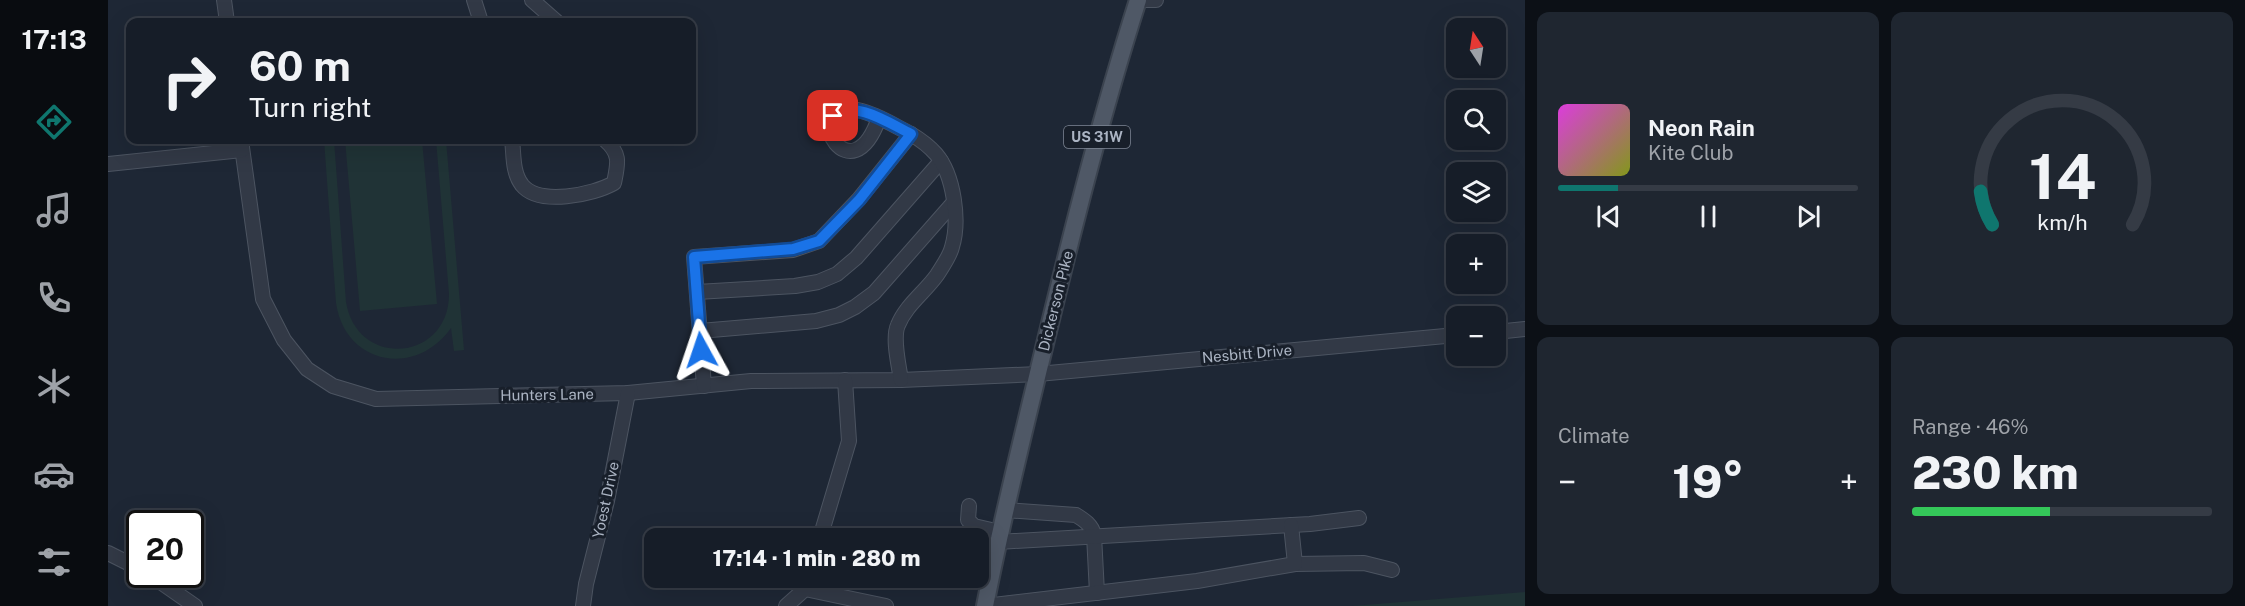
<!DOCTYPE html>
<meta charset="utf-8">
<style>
:root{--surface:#161d28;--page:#1f2630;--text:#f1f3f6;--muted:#9ea2a8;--line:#353b45;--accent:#0f766e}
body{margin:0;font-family:"Public Sans",sans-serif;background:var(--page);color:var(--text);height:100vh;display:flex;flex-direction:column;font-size:22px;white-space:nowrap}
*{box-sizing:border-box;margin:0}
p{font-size:20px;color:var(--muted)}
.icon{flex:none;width:33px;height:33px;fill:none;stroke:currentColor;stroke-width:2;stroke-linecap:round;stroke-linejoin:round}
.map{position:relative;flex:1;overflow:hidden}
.drawer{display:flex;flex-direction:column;gap:12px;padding:12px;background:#0c1016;width:720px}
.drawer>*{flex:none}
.hud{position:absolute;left:18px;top:18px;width:570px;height:126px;border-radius:12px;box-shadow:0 6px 24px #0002,0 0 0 2px var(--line);background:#161d28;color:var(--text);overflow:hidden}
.needle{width:39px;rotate:348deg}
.fabs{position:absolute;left:1338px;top:18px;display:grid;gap:12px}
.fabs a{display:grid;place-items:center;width:60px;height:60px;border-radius:12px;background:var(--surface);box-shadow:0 6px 24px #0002,0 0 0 2px var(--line);font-size:30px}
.speed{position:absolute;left:18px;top:510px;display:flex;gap:12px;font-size:30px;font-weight:700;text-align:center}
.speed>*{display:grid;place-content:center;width:78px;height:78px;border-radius:50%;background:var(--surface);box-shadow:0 6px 24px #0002,0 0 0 2px var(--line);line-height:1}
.speed .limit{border:3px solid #111;border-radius:9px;background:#fff;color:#111}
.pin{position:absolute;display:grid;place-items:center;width:51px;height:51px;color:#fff;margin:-26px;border-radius:12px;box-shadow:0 3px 9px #0006}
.me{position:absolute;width:66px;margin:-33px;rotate:355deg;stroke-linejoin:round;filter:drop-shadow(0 0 4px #0008)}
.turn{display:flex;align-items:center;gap:21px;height:126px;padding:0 24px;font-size:27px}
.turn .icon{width:78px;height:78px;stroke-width:2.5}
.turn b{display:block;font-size:42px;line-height:51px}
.big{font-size:45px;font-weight:800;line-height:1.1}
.drawer .widget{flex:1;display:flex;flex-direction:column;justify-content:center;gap:9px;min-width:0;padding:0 21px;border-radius:12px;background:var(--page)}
.drawer .dial{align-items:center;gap:0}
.dial svg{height:156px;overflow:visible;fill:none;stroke:var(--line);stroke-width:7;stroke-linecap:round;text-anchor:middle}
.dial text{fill:var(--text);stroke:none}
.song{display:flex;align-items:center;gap:18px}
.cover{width:72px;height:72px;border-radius:9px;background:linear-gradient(135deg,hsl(300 70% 55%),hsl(70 70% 35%))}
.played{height:6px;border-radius:3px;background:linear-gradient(90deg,var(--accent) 20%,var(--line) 20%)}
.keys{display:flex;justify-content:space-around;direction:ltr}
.heat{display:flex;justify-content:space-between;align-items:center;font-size:33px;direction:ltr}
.charge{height:9px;border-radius:4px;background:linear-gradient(90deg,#34c759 46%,var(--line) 0)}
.drawer .tiles{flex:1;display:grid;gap:12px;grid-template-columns:repeat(2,1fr)}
.trip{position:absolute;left:536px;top:528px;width:345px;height:60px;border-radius:12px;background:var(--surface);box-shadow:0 6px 24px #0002,0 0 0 2px var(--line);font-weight:800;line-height:60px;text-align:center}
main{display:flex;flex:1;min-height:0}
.menu{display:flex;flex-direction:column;width:108px;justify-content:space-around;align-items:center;background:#090c10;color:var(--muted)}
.menu .icon{width:42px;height:42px}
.menu .on{color:var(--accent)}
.menu b{font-size:27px;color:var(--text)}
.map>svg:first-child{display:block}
.green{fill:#203336}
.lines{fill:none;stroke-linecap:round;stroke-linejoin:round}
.minor-casing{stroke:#4c5461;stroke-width:16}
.major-casing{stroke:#3b434f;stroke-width:20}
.minor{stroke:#323946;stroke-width:14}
.major{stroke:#4f5866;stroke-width:16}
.route-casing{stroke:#114b97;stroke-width:15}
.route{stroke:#1a73e8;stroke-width:10}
.labels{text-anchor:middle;stroke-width:6;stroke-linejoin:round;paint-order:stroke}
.shield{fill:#181f2a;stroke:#7f8795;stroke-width:1.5}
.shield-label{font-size:14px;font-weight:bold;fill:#abb4c3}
.street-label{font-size:15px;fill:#abb4c3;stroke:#181f2a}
</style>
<main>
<nav class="menu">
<b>17:13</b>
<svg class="icon on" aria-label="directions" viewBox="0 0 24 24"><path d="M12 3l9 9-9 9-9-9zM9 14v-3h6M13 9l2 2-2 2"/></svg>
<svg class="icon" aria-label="music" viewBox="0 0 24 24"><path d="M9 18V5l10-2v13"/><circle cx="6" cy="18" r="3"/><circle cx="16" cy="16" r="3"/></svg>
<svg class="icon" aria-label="phone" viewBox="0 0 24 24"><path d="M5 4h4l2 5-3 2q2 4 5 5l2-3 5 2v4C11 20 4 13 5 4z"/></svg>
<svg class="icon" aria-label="climate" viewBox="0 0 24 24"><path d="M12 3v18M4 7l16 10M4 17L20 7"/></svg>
<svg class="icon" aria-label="car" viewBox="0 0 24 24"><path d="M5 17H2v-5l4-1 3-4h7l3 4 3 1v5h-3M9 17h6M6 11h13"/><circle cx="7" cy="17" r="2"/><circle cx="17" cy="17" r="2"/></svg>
<svg class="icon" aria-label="filters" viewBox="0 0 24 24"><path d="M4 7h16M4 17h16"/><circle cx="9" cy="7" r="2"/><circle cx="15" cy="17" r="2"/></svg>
</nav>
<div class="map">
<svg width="1417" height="606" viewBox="0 0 1417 606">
<rect width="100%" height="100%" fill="#1e2735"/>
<g class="green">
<path d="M 216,140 L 226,140 L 238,302 C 249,369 341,362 341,294 L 328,140 L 338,140 L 356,350 L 346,351 L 343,328 C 308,378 237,365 228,303 Z"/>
<polygon points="237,140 314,140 329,304 252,311"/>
<polygon points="1417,592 1417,606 1244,606"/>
</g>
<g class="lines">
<g class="minor-casing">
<g id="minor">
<polyline points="116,0 119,22"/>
<polyline points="366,0 373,22"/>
<polyline points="424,0 449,22"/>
<polyline points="1030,0 1048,0"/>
<path d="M 771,118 C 743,197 693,109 743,109 C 761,110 787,126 803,134"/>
<polyline points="133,140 155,299 176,340 199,369 225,386 268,399 520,393 643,381 793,380 930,374 1348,335"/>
<path d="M 404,140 C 406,154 404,172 414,185 C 431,206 485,195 506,183 C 510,163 513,154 497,140"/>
<polyline points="0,164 134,150"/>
<polyline points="589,292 687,286 710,282 729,274 748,258 833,161"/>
<polyline points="592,331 708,321 731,315 747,307 766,293 846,202"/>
<polyline points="1388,332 1417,329"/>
<path d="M 596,386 L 586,257 L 685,250 L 711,241 L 751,199 L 803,134 C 813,140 821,146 828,154 C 846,175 852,221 844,247 C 842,256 834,267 829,275 C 817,292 798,305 790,325 C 784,338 791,366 793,380"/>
<polyline points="861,506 860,520 866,526 892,532"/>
<path d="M 897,510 L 968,515 C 976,520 984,525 986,535 L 989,593"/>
<polyline points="712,538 741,441 737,380"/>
<polyline points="890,542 1202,524 1251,518"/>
<polyline points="0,553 32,569"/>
<polyline points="1187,564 1256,563 1284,570"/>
<polyline points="41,574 87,606"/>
<polyline points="697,589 778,606"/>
<polyline points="475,606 478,584 499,501 520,393"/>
<polyline points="678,606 697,589 701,578"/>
<polyline points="877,606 1089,581 1187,564 1183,525"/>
</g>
</g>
<g class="major-casing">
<path id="major" d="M 877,606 C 894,518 916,431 937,344 C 965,228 994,113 1030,0"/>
</g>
<use href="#minor" class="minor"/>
<use href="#major" class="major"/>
</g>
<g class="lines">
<g class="route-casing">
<path id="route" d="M 593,350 L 586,257 L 685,249 L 711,241 L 751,200 L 803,134 C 782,124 748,99 725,116"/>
</g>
<use href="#route" class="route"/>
</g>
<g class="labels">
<rect class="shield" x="956" y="126" width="66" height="22" rx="4.5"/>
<g class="shield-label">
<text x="989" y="142">US 31W</text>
</g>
<g class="street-label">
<text transform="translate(948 301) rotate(-76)" y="5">Dickerson Pike</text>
<text transform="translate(1139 354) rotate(-5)" y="5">Nesbitt Drive</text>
<text transform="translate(439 395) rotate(-1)" y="5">Hunters Lane</text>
<text transform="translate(498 500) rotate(-78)" y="5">Yoest Drive</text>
</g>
</g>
</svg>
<div class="fabs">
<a><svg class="needle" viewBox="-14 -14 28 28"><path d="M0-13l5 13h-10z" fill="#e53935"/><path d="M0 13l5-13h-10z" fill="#9ea2a8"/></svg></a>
<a><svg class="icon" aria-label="search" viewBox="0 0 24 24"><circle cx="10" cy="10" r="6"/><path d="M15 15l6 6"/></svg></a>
<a><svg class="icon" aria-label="layers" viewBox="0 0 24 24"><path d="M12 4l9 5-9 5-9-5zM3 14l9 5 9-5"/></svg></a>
<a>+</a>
<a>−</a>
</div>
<div class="speed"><div class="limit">20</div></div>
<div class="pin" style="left:725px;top:116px;background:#d93025"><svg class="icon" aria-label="arrive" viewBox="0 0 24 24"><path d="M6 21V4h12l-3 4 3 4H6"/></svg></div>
<svg class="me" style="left:593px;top:350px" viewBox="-20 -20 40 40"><path d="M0-17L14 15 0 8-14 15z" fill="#1a73e8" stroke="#fff" stroke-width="4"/></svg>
<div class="trip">17:14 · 1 min · 280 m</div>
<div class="hud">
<div class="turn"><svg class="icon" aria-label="right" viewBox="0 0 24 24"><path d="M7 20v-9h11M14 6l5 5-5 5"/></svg><div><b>60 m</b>Turn right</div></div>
</div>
</div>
<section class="drawer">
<div class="tiles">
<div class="widget">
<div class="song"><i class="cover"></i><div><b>Neon Rain</b><p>Kite Club</p></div></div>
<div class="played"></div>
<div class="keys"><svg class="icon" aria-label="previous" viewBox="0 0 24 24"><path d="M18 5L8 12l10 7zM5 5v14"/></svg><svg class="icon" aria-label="pause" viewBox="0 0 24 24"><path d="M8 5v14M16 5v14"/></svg><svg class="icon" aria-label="next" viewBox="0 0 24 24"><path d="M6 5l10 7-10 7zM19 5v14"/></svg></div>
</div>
<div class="widget dial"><svg viewBox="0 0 100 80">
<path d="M14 69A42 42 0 1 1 86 69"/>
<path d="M14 69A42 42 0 0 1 8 52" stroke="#0f766e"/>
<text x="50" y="56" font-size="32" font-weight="700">14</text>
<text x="50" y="72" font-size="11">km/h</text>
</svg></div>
<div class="widget"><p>Climate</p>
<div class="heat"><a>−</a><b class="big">19°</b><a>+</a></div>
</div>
<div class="widget"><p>Range · 46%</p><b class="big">230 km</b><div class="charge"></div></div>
</div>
</section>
</main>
